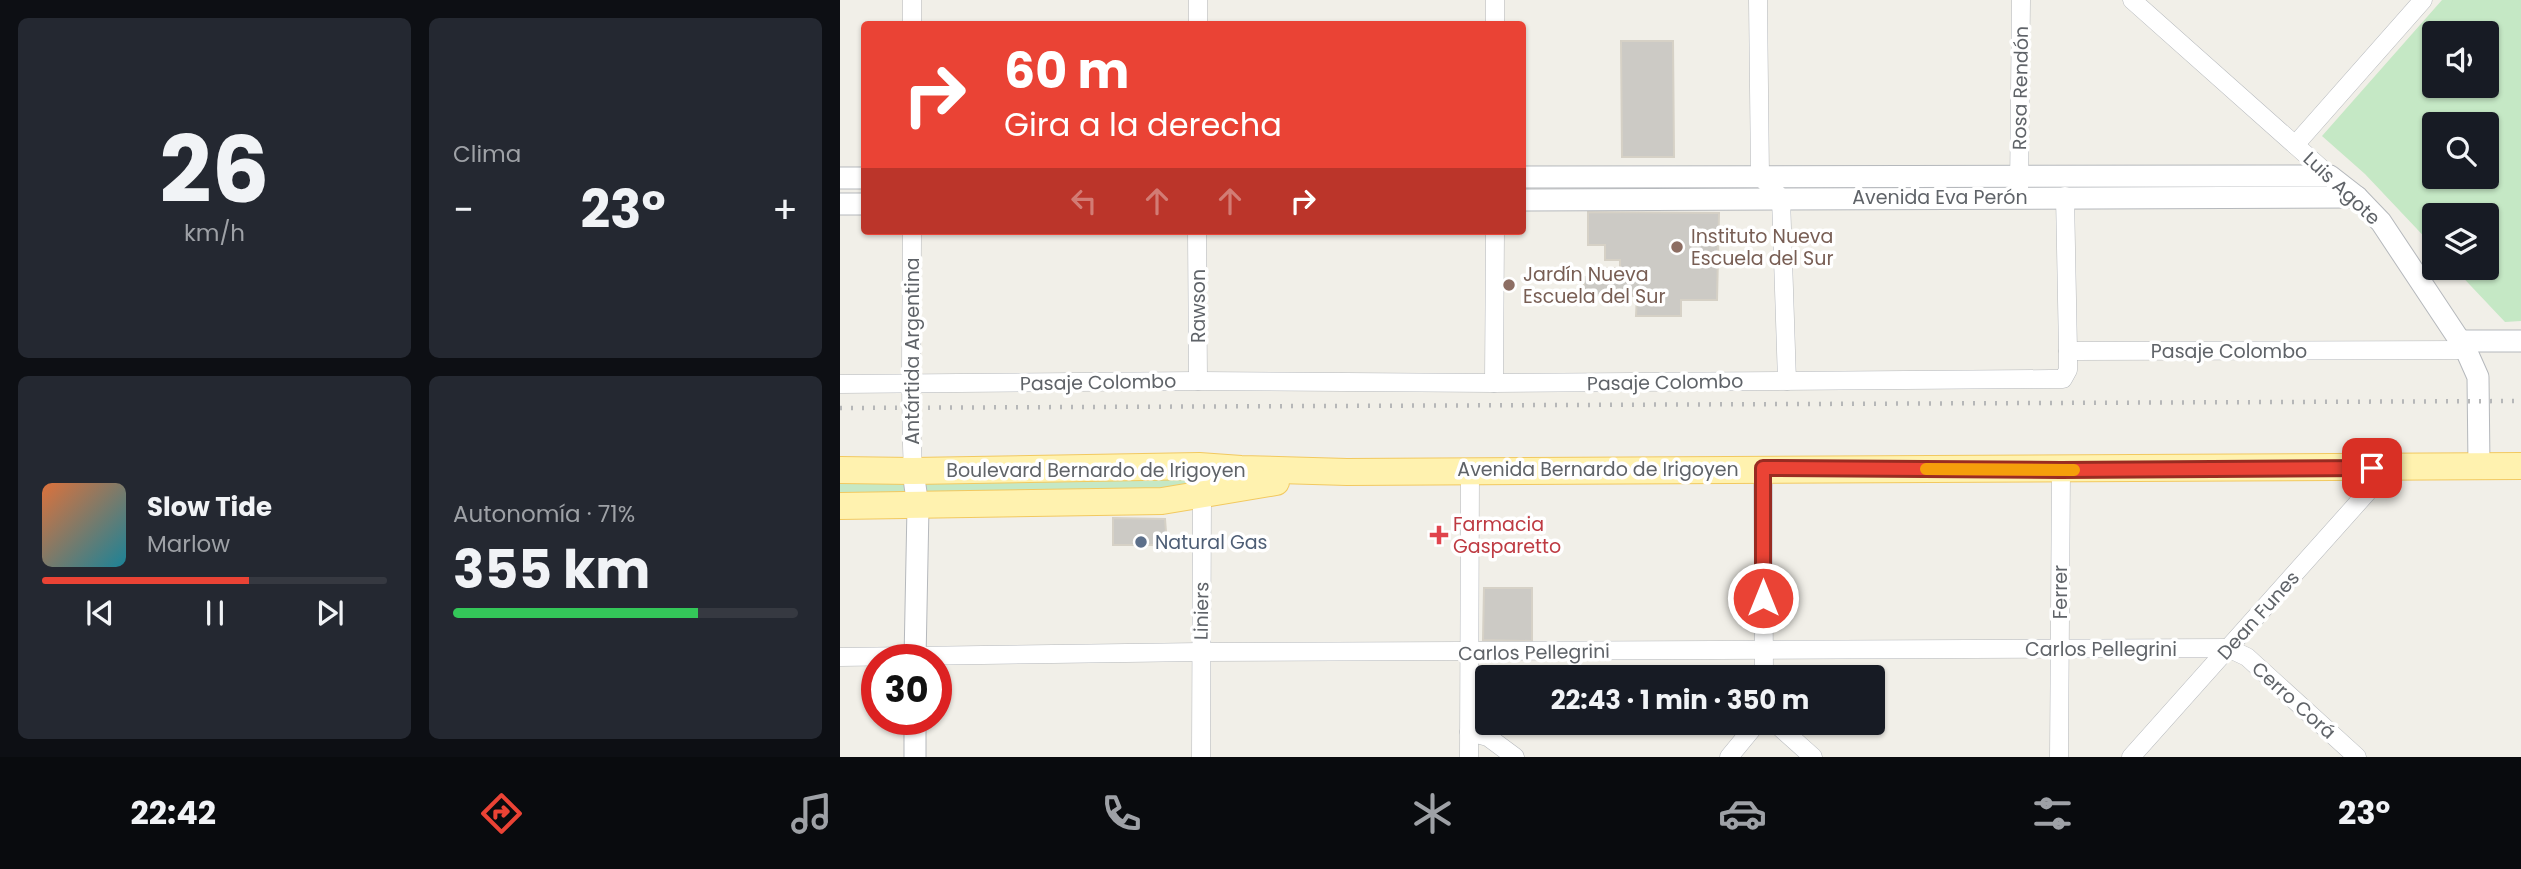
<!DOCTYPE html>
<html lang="es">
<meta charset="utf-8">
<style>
:root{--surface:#171b24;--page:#242831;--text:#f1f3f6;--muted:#9ea1a6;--line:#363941;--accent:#ea4335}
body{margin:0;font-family:Poppins,sans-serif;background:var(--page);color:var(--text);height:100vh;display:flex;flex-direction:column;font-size:26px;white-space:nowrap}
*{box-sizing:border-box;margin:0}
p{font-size:23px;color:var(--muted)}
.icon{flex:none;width:38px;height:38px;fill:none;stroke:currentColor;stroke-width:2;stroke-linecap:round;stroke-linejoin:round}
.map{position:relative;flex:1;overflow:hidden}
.sheet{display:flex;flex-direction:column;gap:18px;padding:18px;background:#0d0f14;width:840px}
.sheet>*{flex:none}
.hud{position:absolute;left:21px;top:21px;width:665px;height:214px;border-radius:7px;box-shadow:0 2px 5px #0004;background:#ea4335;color:#fff;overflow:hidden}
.fabs{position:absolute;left:1582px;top:21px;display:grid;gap:14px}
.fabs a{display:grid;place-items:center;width:77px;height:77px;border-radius:7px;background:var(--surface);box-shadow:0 2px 5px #0004;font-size:35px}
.speed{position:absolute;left:21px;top:644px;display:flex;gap:14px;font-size:35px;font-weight:700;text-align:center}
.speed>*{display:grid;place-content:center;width:91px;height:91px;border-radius:50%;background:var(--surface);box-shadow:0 2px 5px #0004;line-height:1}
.speed .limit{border:10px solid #d22;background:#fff;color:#111}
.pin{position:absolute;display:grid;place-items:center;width:60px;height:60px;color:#fff;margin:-30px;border-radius:14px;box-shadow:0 4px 10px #0006}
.me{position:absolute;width:77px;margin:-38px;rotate:0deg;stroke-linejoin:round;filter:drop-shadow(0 0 5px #0008)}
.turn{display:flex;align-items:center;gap:24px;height:147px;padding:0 28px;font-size:32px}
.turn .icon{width:91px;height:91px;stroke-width:2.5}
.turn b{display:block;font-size:49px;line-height:60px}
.lanes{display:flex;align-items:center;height:66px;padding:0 28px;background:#0003;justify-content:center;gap:35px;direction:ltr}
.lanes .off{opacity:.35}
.big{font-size:52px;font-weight:700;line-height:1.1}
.sheet .tile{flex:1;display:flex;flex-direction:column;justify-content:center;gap:10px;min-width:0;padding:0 24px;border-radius:10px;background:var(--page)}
.sheet .dial{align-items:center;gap:0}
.dial b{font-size:91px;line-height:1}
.song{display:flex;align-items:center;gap:21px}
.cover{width:84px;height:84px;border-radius:10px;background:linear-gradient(135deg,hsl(20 70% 55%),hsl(190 70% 35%))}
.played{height:7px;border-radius:4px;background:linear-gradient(90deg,var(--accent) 60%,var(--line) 60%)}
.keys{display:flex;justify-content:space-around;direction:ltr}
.heat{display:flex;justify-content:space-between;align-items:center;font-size:38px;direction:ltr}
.charge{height:10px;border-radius:5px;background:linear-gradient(90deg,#34c759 71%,var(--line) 0)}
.sheet .tiles{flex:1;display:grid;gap:18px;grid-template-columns:repeat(2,1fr)}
.trip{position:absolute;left:635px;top:665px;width:410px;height:70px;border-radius:7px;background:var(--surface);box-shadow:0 2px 5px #0004;font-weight:700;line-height:70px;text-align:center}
.tabs{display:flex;height:112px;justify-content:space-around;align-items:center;background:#090b0e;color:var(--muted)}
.tabs .icon{width:49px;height:49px}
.tabs .current{color:var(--accent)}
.tabs b{font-size:32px;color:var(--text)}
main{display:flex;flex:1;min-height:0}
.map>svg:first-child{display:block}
.green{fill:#c5e8c5;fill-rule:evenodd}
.building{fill:#cccac5;stroke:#d6d1c6;stroke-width:2}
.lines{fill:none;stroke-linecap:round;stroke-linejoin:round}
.minor-casing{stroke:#b5b8bc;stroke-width:19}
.tertiary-casing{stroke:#b5b8bc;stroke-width:23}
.primary-casing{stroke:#f2c960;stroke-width:28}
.minor{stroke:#fff;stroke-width:18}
.tertiary{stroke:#fff;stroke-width:21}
.primary{stroke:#fff2af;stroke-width:26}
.rail{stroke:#b6b7b8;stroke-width:4.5;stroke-dasharray:2 9;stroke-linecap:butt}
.route-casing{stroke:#982c22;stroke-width:18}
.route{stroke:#ea4335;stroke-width:12}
.slow{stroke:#f59e0b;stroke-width:12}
.education-dot{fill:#8d6e63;stroke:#fff;stroke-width:2.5}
.health-dot{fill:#e0444e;stroke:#fff;stroke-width:2.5}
.service-dot{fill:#5c6f8a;stroke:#fff;stroke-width:2.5}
.labels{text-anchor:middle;stroke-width:7;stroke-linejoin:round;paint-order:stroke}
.street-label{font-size:19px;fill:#5f6368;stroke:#fff}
.education-label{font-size:19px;fill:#785e54;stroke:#fff;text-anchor:start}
.health-label{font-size:19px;fill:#be3a42;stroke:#fff;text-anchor:start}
.service-label{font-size:19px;fill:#4e5e75;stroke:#fff;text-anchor:start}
</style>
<main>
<section class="sheet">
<div class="tiles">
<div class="tile dial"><b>26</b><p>km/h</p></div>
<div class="tile"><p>Clima</p>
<div class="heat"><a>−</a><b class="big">23°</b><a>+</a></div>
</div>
<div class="tile">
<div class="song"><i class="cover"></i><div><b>Slow Tide</b><p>Marlow</p></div></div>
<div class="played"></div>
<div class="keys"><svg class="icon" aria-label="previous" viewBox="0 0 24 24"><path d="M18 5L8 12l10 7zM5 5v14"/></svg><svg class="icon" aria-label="pause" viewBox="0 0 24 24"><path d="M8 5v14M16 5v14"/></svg><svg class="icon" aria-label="next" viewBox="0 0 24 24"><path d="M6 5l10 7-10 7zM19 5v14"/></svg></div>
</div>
<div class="tile"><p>Autonomía · 71%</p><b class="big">355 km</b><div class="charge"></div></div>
</div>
</section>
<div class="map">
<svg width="1681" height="757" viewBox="0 0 1681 757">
<rect width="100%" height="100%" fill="#f1efe8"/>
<g class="green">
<path d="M 1602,0 L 1681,0 L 1681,321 L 1665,322 L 1614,268 L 1647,268 L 1647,215 L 1594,215 L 1594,247 L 1525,174 L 1482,136 ZM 1594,33 L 1647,33 L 1647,86 L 1594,86 ZM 1594,124 L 1647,124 L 1647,177 L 1594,177 Z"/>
<polygon points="401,469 339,499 0,506 0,470"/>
</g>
<g class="building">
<polygon points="781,41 833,41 834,157 782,157"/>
<polygon points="748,212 879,213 877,300 841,300 841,316 796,316 797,296 744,295 744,277 764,278 764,268 780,268 780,260 765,260 765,245 748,245"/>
<polygon points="273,518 325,519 327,545 273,545"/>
<polygon points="644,588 692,588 692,641 643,640"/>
</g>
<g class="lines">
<g class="minor-casing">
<g id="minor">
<polyline points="655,0 655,24"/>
<polyline points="918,0 920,176 941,198 947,381"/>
<polyline points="1292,0 1490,176"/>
<polyline points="72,24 72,0"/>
<polyline points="358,24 358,0"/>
<polyline points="1455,145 1583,0"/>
<polyline points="1179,189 1181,0"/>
<polyline points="1225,196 1228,351"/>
<path d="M 72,231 C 72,311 69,391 73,471"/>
<polyline points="357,231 358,381"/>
<polyline points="654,383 655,231"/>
<polyline points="0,384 358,381 654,383 1211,379 1223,379 1228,370 1228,351 1626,350"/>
<polyline points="359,466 362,494 361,757"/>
<polyline points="923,468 924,677"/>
<polyline points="0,657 360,652 1388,648 1407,657 1517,757"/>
<polyline points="935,723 973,757"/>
<polyline points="629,732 648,737 675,757"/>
<polyline points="629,757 630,470"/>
<polyline points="889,757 917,723"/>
<polyline points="1219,757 1221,470"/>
<polyline points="1291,757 1532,487 1532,468"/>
</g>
</g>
<g class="tertiary-casing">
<g id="tertiary">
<polyline points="682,177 1490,176 1517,197 1541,222 1626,350 1638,377 1639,466"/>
<polyline points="0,178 24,178"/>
<polyline points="682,200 1517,197"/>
<polyline points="0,204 24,204"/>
<polyline points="1620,341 1681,341"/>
<polyline points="73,471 78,507 75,660"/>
<polyline points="75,757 75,719"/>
</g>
</g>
<g class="primary-casing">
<g id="primary">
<polyline points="0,470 73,471 359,466 401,469 507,472 1681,466"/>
<polyline points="0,506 322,501 436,482"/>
</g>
</g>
<use href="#minor" class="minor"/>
<use href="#tertiary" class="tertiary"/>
<use href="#primary" class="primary"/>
<polyline class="rail" points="0,408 1681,401"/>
</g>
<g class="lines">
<g class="route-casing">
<polyline id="route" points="923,598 923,468 1221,470 1532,468"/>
</g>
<use href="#route" class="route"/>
<polyline class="slow" points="1086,469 1234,470"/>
</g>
<g class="education-dot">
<circle cx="837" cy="247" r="7"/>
<circle cx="669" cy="285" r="7"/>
</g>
<path class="health-dot" d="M595.5 524.5h7v7h7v7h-7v7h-7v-7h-7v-7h7z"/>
<circle class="service-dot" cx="301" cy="542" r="7"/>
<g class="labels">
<g class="street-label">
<text transform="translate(1180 88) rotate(-89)" y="7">Rosa Rendón</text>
<text transform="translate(1502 188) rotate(43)" y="7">Luis Agote</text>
<text x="1100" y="204">Avenida Eva Perón</text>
<text transform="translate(358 306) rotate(-90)" y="7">Rawson</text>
<text transform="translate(72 351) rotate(-90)" y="7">Antártida Argentina</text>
<text x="1389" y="358">Pasaje Colombo</text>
<text transform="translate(258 382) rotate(-1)" y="7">Pasaje Colombo</text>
<text transform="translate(825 382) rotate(-1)" y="7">Pasaje Colombo</text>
<text x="758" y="476">Avenida Bernardo de Irigoyen</text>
<text x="256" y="477">Boulevard Bernardo de Irigoyen</text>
<text transform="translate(1220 592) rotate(-90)" y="7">Ferrer</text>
<text transform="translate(361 611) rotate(-89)" y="7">Liniers</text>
<text transform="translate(1418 615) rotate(-48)" y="7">Dean Funes</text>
<text x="1261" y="656">Carlos Pellegrini</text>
<text transform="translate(694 652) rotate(-1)" y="7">Carlos Pellegrini</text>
<text transform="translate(1454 700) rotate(42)" y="7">Cerro Corá</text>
</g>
<g class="education-label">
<text x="851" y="243">Instituto Nueva<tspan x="851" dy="22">Escuela del Sur</tspan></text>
<text x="683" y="281">Jardín Nueva<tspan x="683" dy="22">Escuela del Sur</tspan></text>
</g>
<g class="health-label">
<text x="613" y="531">Farmacia<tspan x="613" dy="22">Gasparetto</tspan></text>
</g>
<g class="service-label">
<text x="315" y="549">Natural Gas</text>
</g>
</g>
</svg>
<div class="fabs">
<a><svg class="icon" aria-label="sound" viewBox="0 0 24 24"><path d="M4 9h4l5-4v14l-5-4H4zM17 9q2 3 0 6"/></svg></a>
<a><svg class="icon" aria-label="search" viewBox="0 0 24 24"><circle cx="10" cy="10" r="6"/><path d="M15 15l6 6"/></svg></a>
<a><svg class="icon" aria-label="layers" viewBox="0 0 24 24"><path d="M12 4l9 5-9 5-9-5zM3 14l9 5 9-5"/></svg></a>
</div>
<div class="speed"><div class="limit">30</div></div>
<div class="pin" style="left:1532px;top:468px;background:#d93025"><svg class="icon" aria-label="arrive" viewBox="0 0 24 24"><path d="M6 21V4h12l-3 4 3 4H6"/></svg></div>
<svg class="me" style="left:923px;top:598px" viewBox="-20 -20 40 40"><circle r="17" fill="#ea4335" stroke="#fff" stroke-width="3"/><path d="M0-11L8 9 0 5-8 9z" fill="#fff"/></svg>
<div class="trip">22:43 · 1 min · 350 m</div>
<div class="hud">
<div class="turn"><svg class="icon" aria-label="right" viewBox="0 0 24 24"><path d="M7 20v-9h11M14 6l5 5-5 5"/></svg><div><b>60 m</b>Gira a la derecha</div></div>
<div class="lanes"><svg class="icon off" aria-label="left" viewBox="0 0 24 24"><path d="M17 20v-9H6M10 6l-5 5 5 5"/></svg><svg class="icon off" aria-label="ahead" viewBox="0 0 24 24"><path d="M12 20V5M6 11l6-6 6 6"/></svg><svg class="icon off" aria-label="ahead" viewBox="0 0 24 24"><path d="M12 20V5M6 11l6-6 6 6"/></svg><svg class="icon" aria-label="right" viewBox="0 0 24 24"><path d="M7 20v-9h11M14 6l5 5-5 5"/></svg></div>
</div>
</div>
</main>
<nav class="tabs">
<b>22:42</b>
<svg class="icon current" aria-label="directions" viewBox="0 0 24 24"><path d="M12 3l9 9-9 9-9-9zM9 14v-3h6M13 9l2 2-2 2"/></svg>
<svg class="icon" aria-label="music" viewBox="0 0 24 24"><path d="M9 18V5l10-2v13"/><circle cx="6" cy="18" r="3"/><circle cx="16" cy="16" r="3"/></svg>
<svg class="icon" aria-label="phone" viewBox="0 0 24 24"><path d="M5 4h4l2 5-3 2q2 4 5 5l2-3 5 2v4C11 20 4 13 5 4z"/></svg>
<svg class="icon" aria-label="climate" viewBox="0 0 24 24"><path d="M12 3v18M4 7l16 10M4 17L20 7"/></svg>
<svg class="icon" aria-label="car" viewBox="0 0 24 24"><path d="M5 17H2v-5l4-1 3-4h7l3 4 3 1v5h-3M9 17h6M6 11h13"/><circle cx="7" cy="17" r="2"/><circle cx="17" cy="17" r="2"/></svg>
<svg class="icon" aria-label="filters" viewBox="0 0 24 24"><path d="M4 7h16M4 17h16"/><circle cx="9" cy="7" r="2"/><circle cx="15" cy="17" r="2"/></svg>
<b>23°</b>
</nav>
